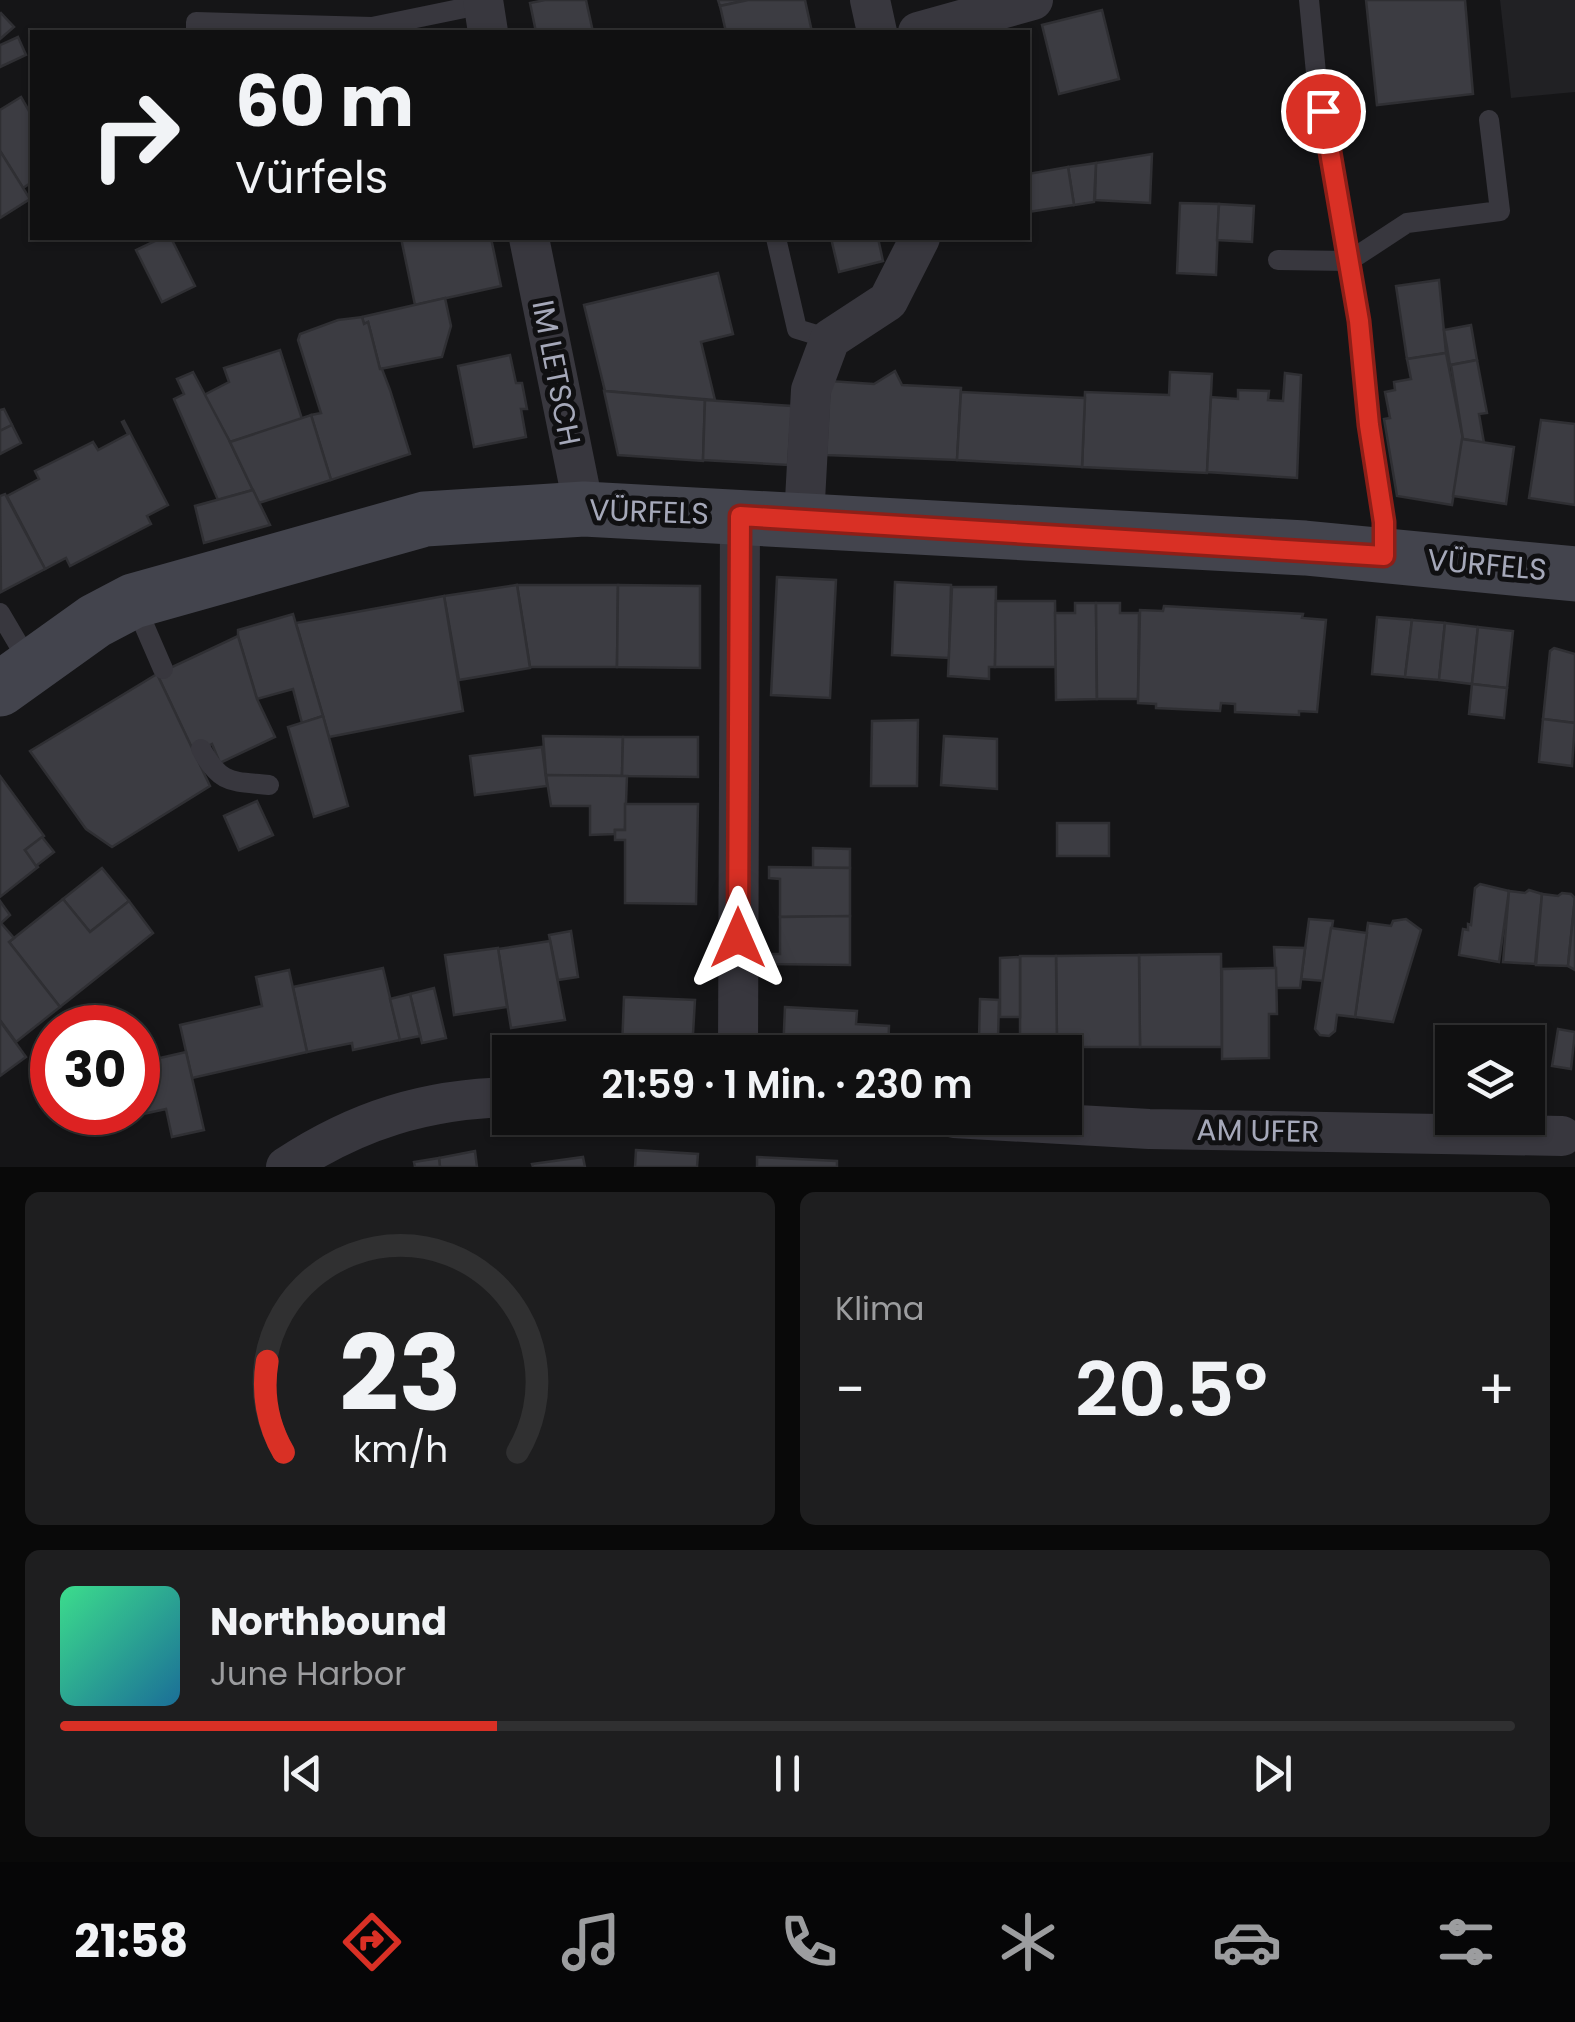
<!DOCTYPE html>
<html lang="de">
<meta charset="utf-8">
<style>
:root{--surface:#101011;--page:#1e1e1f;--text:#f1f3f6;--muted:#9c9d9f;--line:#303031;--accent:#d93025}
body{margin:0;font-family:Poppins,sans-serif;background:var(--page);color:var(--text);height:100vh;display:flex;flex-direction:column;font-size:38px;white-space:nowrap}
*{box-sizing:border-box;margin:0}
p{font-size:32px;color:var(--muted)}
.icon{flex:none;width:55px;height:55px;fill:none;stroke:currentColor;stroke-width:2;stroke-linecap:round;stroke-linejoin:round}
.map{position:relative;height:1167px;overflow:hidden}
.panel{display:flex;flex-direction:column;gap:25px;padding:25px;background:#090909;flex:1}
.panel>*{flex:none}
.guide{position:absolute;left:30px;top:30px;width:1000px;height:210px;border-radius:0px;box-shadow:0 2px 8px #0004,0 0 0 2px var(--line);background:#101011;color:var(--text);overflow:hidden}
.controls{position:absolute;left:1435px;top:1025px;display:grid;gap:20px}
.controls a{display:grid;place-items:center;width:110px;height:110px;border-radius:0px;background:var(--surface);box-shadow:0 2px 8px #0004,0 0 0 2px var(--line);font-size:50px}
.speed{position:absolute;left:30px;top:1005px;display:flex;gap:20px;font-size:50px;font-weight:700;text-align:center}
.speed>*{display:grid;place-content:center;width:130px;height:130px;border-radius:50%;background:var(--surface);box-shadow:0 2px 8px #0004,0 0 0 2px var(--line);line-height:1}
.speed .limit{border:15px solid #d22;background:#fff;color:#111}
.pin{position:absolute;display:grid;place-items:center;width:85px;height:85px;color:#fff;margin:-42px;border:5px solid #fff;border-radius:50%;box-shadow:0 2px 10px #0007}
.me{position:absolute;width:110px;margin:-55px;rotate:0deg;stroke-linejoin:round;filter:drop-shadow(0 0 8px #0008)}
.turn{display:flex;align-items:center;gap:35px;height:210px;padding:0 40px;font-size:45px}
.turn .icon{width:130px;height:130px;stroke-width:2.5}
.turn b{display:block;font-size:70px;line-height:85px}
.big{font-size:75px;font-weight:600;line-height:1.1}
.panel .widget{flex:1;display:flex;flex-direction:column;justify-content:center;gap:15px;min-width:0;padding:0 35px;border-radius:15px;background:var(--page)}
.panel .dial{align-items:center;gap:0}
.dial svg{height:260px;overflow:visible;fill:none;stroke:var(--line);stroke-width:7;stroke-linecap:round;text-anchor:middle}
.dial text{fill:var(--text);stroke:none}
.song{display:flex;align-items:center;gap:30px}
.cover{width:120px;height:120px;border-radius:15px;background:linear-gradient(135deg,hsl(150 70% 55%),hsl(200 70% 35%))}
.played{height:10px;border-radius:5px;background:linear-gradient(90deg,var(--accent) 30%,var(--line) 30%)}
.keys{display:flex;justify-content:space-around;direction:ltr}
.heat{display:flex;justify-content:space-between;align-items:center;font-size:55px;direction:ltr}
.panel .tiles{flex:1;display:grid;gap:25px;grid-template-columns:1fr 1fr}
.widget:last-child{grid-column:span 2}
.trip{position:absolute;left:492px;top:1035px;width:590px;height:100px;border-radius:0px;background:var(--surface);box-shadow:0 2px 8px #0004,0 0 0 2px var(--line);font-weight:600;line-height:100px;text-align:center}
.tab-bar{display:flex;height:160px;justify-content:space-around;align-items:center;background:#060607;color:var(--muted)}
.tab-bar .icon{width:70px;height:70px}
.tab-bar .on{color:var(--accent)}
.tab-bar b{font-size:45px;color:var(--text)}
.map>svg:first-child{display:block}
.built{fill:#212124}
.building{fill:#3c3c42;stroke:#2f2f33;stroke-width:2.5}
.lines{fill:none;stroke-linecap:round;stroke-linejoin:round}
.lane{stroke:#38373e;stroke-width:20}
.street{stroke:#38373e;stroke-width:40}
.secondary{stroke:#43444d;stroke-width:55}
.route-casing{stroke:#8d1f18;stroke-width:25}
.route{stroke:#d93025;stroke-width:18}
.labels{text-anchor:middle;stroke-width:10;stroke-linejoin:round;paint-order:stroke}
.street-label{font-size:30px;fill:#a5a8b9;stroke:#101012}
</style>
<div class="map">
<svg width="1575" height="1167" viewBox="0 0 1575 1167">
<rect width="100%" height="100%" fill="#151517"/>
<polygon class="built" points="1500,0 1575,0 1575,92 1511,98"/>
<g class="building">
<polygon points="545,0 586,0 593,32 536,32 530,3"/>
<polygon points="718,0 748,0 720,6"/>
<polygon points="748,0 805,0 812,32 726,32 720,6"/>
<polygon points="1366,0 1465,0 1473,94 1377,105"/>
<polygon points="1102,10 1119,79 1059,94 1042,25"/>
<polygon points="1,13 14,27 0,39 0,14"/>
<polygon points="18,37 26,55 0,67 0,45"/>
<polygon points="21,97 32,116 32,182 23,188 0,151 0,110"/>
<polygon points="0,151 30,199 0,218"/>
<polygon points="1152,154 1150,203 1095,200 1096,163"/>
<polygon points="1096,163 1094,202 1074,205 1068,167"/>
<polygon points="1068,167 1074,205 1028,212 1028,174"/>
<polygon points="1180,203 1219,204 1216,275 1177,273"/>
<polygon points="1219,204 1254,206 1252,242 1217,240"/>
<polygon points="161,238 171,238 195,286 162,302 136,250"/>
<polygon points="401,238 491,238 501,286 415,305"/>
<polygon points="831,238 878,238 883,261 839,272"/>
<polygon points="718,273 733,334 701,342 715,400 605,391 584,305"/>
<polygon points="1439,280 1446,353 1407,359 1396,286"/>
<polygon points="445,298 451,326 442,357 380,369 368,322 364,324 362,317"/>
<polygon points="362,317 364,324 368,322 380,369 382,369 390,390 410,454 331,480 311,415 321,413 298,340 300,334 338,320"/>
<polygon points="1471,325 1477,360 1450,365 1444,330"/>
<polygon points="280,350 302,419 230,442 204,395 229,382 224,368"/>
<polygon points="1446,353 1463,439 1452,505 1397,496 1384,419 1390,418 1385,392 1395,390 1394,382 1411,379 1407,359"/>
<polygon points="510,355 516,383 522,383 527,409 521,409 526,437 474,447 458,366"/>
<polygon points="1477,360 1487,413 1479,414 1484,443 1463,439 1451,365"/>
<polygon points="895,371 902,385 961,388 957,460 826,455 830,381 874,384"/>
<polygon points="193,372 230,442 253,490 218,500 174,399 184,394 177,379"/>
<polygon points="1170,372 1212,374 1207,473 1082,467 1085,392 1169,395"/>
<polygon points="1285,373 1301,375 1297,478 1207,472 1211,397 1238,399 1238,390 1269,391 1268,400 1283,401"/>
<polygon points="604,391 705,400 703,461 618,455"/>
<polygon points="961,392 1085,398 1082,467 957,460"/>
<polygon points="705,400 792,406 788,465 703,460"/>
<polygon points="4,409 12,425 0,431 0,410"/>
<polygon points="311,415 331,480 259,503 230,442"/>
<polygon points="1541,420 1575,424 1575,505 1529,498"/>
<polygon points="124,421 168,505 147,516 151,524 70,566 66,558 45,569 7,496 39,479 35,471 93,442 98,450 128,434 122,422"/>
<polygon points="12,425 21,443 0,454 0,431"/>
<polygon points="1462,439 1514,447 1506,504 1453,496"/>
<polygon points="253,490 270,525 204,543 195,506"/>
<polygon points="5,494 45,569 1,592 0,496"/>
<polygon points="777,577 836,580 830,698 771,695"/>
<polygon points="895,582 951,585 949,658 892,655"/>
<polygon points="517,585 618,585 617,667 530,667"/>
<polygon points="517,585 530,668 459,680 444,596"/>
<polygon points="618,585 700,586 700,668 617,667"/>
<polygon points="952,587 996,587 995,667 989,667 989,679 948,676"/>
<polygon points="444,596 463,711 329,737 296,623"/>
<polygon points="996,601 1055,601 1056,667 995,667"/>
<polygon points="1075,603 1096,603 1097,699 1056,700 1055,613 1075,613"/>
<polygon points="1096,603 1120,603 1120,613 1139,613 1138,699 1097,699"/>
<polygon points="1164,606 1303,614 1302,618 1326,620 1317,712 1299,711 1299,715 1235,712 1235,704 1221,703 1220,711 1156,708 1156,704 1138,703 1140,610 1163,611"/>
<polygon points="293,614 323,716 302,723 293,689 257,699 238,636 238,630"/>
<polygon points="1377,617 1412,620 1405,677 1372,674"/>
<polygon points="1412,620 1445,623 1439,680 1405,677"/>
<polygon points="1445,623 1478,627 1472,684 1439,680"/>
<polygon points="1478,627 1513,631 1507,688 1472,684"/>
<polygon points="238,636 257,699 275,737 220,763 212,744 194,753 157,674"/>
<polygon points="1554,648 1575,654 1575,723 1543,719 1550,651"/>
<polygon points="157,674 210,786 112,847 86,829 30,751"/>
<polygon points="1472,684 1507,688 1504,718 1469,714"/>
<polygon points="323,716 348,806 314,817 288,727"/>
<polygon points="1543,719 1575,723 1572,766 1539,762"/>
<polygon points="918,720 917,786 871,786 872,721"/>
<polygon points="543,736 623,737 622,776 546,775"/>
<polygon points="944,736 997,739 997,789 941,785"/>
<polygon points="623,737 698,737 698,777 622,776"/>
<polygon points="542,747 547,786 475,795 470,756"/>
<polygon points="546,775 627,776 625,830 615,830 615,834 590,835 590,806 551,806"/>
<polygon points="0,776 44,836 25,850 38,867 0,897"/>
<polygon points="257,801 273,835 239,850 224,816"/>
<polygon points="625,804 698,804 696,904 625,903 625,840 615,840 615,830 625,830"/>
<rect x="1057" y="823" width="52" height="33"/>
<polygon points="42,837 54,852 36,866 25,850"/>
<polygon points="813,848 850,849 850,868 813,868"/>
<polygon points="769,867 850,868 850,916 780,917 780,879 769,878"/>
<polygon points="102,868 129,901 90,932 63,899"/>
<polygon points="1480,884 1509,891 1499,962 1459,955 1463,929 1468,930 1468,924 1471,925 1475,888"/>
<polygon points="1529,890 1542,894 1535,964 1503,962 1509,891 1525,893"/>
<polygon points="1562,893 1571,894 1575,898 1568,966 1536,965 1542,894 1558,896"/>
<polygon points="1575,898 1575,970 1568,966"/>
<polygon points="63,899 90,932 129,901 153,933 60,1007 9,942"/>
<polygon points="0,901 10,915 1,923 14,938 9,942 60,1007 16,1042 0,1020"/>
<polygon points="850,916 850,965 769,964 769,954 780,954 780,917"/>
<polygon points="1309,919 1333,921 1324,981 1301,979"/>
<polygon points="1406,919 1421,930 1393,1022 1355,1017 1368,923 1391,926 1393,921"/>
<polygon points="1331,928 1367,933 1355,1017 1337,1015 1335,1031 1329,1036 1320,1035 1315,1029"/>
<polygon points="571,931 578,977 558,980 549,935"/>
<polygon points="550,941 565,1020 511,1028 498,949"/>
<polygon points="1274,947 1305,948 1300,988 1276,988"/>
<polygon points="498,948 507,1007 454,1015 445,955"/>
<polygon points="1221,954 1222,1047 1140,1047 1139,955"/>
<polygon points="1139,955 1140,1047 1057,1047 1056,956"/>
<polygon points="1020,956 1056,956 1057,1047 1044,1048 1039,1042 1033,1047 1020,1047"/>
<polygon points="1020,957 1020,1017 1000,1017 1000,958"/>
<polygon points="383,968 400,1040 353,1050 352,1043 307,1052 293,987"/>
<polygon points="1276,968 1277,1014 1269,1014 1269,1058 1222,1059 1222,969"/>
<polygon points="289,970 307,1052 192,1078 180,1025 262,1006 256,977"/>
<polygon points="434,988 446,1038 422,1043 410,994"/>
<polygon points="410,994 420,1036 400,1040 390,999"/>
<polygon points="624,997 695,1000 692,1051 622,1048"/>
<polygon points="980,999 999,1000 998,1039 979,1039"/>
<polygon points="785,1007 857,1011 856,1024 889,1026 888,1052 783,1052"/>
<polygon points="0,1021 26,1057 0,1076"/>
<polygon points="1558,1029 1575,1032 1571,1069 1552,1066"/>
<polygon points="186,1052 204,1130 172,1137 166,1109 102,1123 103,1126 96,1128 93,1112 138,1112 138,1063"/>
<polygon points="636,1150 698,1154 697,1167 635,1167"/>
<polygon points="475,1151 477,1167 440,1167 439,1158"/>
<polygon points="583,1157 585,1167 533,1167 532,1164"/>
<polygon points="757,1157 837,1161 837,1167 757,1167"/>
<polygon points="439,1158 440,1167 415,1167 414,1162"/>
</g>
<g class="lines">
<g class="lane">
<polyline points="1309,0 1316,73 1359,321 1369,425 1384,522 1384,553"/>
<polyline points="196,32 196,22 372,27 484,4"/>
<polyline points="776,238 797,329 830,339"/>
<polyline points="1278,260 1349,261 1407,223 1500,211 1489,120"/>
<polyline points="134,602 163,669"/>
<polyline points="0,613 30,664"/>
<path d="M 201,749 C 221,785 231,781 269,785"/>
</g>
<g class="street">
<polyline points="483,0 488,32"/>
<polyline points="870,0 877,32"/>
<polyline points="918,32 1033,0"/>
<polyline points="529,238 584,509"/>
<polyline points="804,519 811,390 830,339 888,301 920,238"/>
<polyline points="738,1052 740,516"/>
<polyline points="954,1118 1149,1129 1562,1136"/>
<path d="M 286,1167 C 357,1120 426,1099 510,1097"/>
</g>
<polyline class="secondary" points="0,689 95,621 133,601 425,519 584,509 1305,548 1575,574"/>
</g>
<g class="lines">
<g class="route-casing">
<polyline id="route" points="738,938 740,516 1384,556 1384,522 1369,425 1359,321 1323,111"/>
</g>
<use href="#route" class="route"/>
</g>
<g class="labels">
<g class="street-label">
<text transform="translate(556 373) rotate(79)" y="10">IM LETSCH</text>
<text transform="translate(649 512) rotate(2)" y="10">VÜRFELS</text>
<text transform="translate(1487 565) rotate(5)" y="10">VÜRFELS</text>
<text transform="translate(1258 1131) rotate(1)" y="10">AM UFER</text>
</g>
</g>
</svg>
<div class="controls">
<a><svg class="icon" aria-label="layers" viewBox="0 0 24 24"><path d="M12 4l9 5-9 5-9-5zM3 14l9 5 9-5"/></svg></a>
</div>
<div class="speed"><div class="limit">30</div></div>
<div class="pin" style="left:1323px;top:111px;background:#d93025"><svg class="icon" aria-label="arrive" viewBox="0 0 24 24"><path d="M6 21V4h12l-3 4 3 4H6"/></svg></div>
<svg class="me" style="left:738px;top:938px" viewBox="-20 -20 40 40"><path d="M0-17L14 15 0 8-14 15z" fill="#d93025" stroke="#fff" stroke-width="4"/></svg>
<div class="trip">21:59 · 1 Min. · 230 m</div>
<div class="guide">
<div class="turn"><svg class="icon" aria-label="right" viewBox="0 0 24 24"><path d="M7 20v-9h11M14 6l5 5-5 5"/></svg><div><b>60 m</b>Vürfels</div></div>
</div>
</div>
<section class="panel">
<div class="tiles">
<div class="widget dial"><svg viewBox="0 0 100 80">
<path d="M14 69A42 42 0 1 1 86 69"/>
<path d="M14 69A42 42 0 0 1 9 41" stroke="#d93025"/>
<text x="50" y="56" font-size="32" font-weight="700">23</text>
<text x="50" y="72" font-size="11">km/h</text>
</svg></div>
<div class="widget"><p>Klima</p>
<div class="heat"><a>−</a><b class="big">20.5°</b><a>+</a></div>
</div>
<div class="widget">
<div class="song"><i class="cover"></i><div><b>Northbound</b><p>June Harbor</p></div></div>
<div class="played"></div>
<div class="keys"><svg class="icon" aria-label="previous" viewBox="0 0 24 24"><path d="M18 5L8 12l10 7zM5 5v14"/></svg><svg class="icon" aria-label="pause" viewBox="0 0 24 24"><path d="M8 5v14M16 5v14"/></svg><svg class="icon" aria-label="next" viewBox="0 0 24 24"><path d="M6 5l10 7-10 7zM19 5v14"/></svg></div>
</div>
</div>
</section>
<nav class="tab-bar">
<b>21:58</b>
<svg class="icon on" aria-label="directions" viewBox="0 0 24 24"><path d="M12 3l9 9-9 9-9-9zM9 14v-3h6M13 9l2 2-2 2"/></svg>
<svg class="icon" aria-label="music" viewBox="0 0 24 24"><path d="M9 18V5l10-2v13"/><circle cx="6" cy="18" r="3"/><circle cx="16" cy="16" r="3"/></svg>
<svg class="icon" aria-label="phone" viewBox="0 0 24 24"><path d="M5 4h4l2 5-3 2q2 4 5 5l2-3 5 2v4C11 20 4 13 5 4z"/></svg>
<svg class="icon" aria-label="climate" viewBox="0 0 24 24"><path d="M12 3v18M4 7l16 10M4 17L20 7"/></svg>
<svg class="icon" aria-label="car" viewBox="0 0 24 24"><path d="M5 17H2v-5l4-1 3-4h7l3 4 3 1v5h-3M9 17h6M6 11h13"/><circle cx="7" cy="17" r="2"/><circle cx="17" cy="17" r="2"/></svg>
<svg class="icon" aria-label="filters" viewBox="0 0 24 24"><path d="M4 7h16M4 17h16"/><circle cx="9" cy="7" r="2"/><circle cx="15" cy="17" r="2"/></svg>
</nav>
